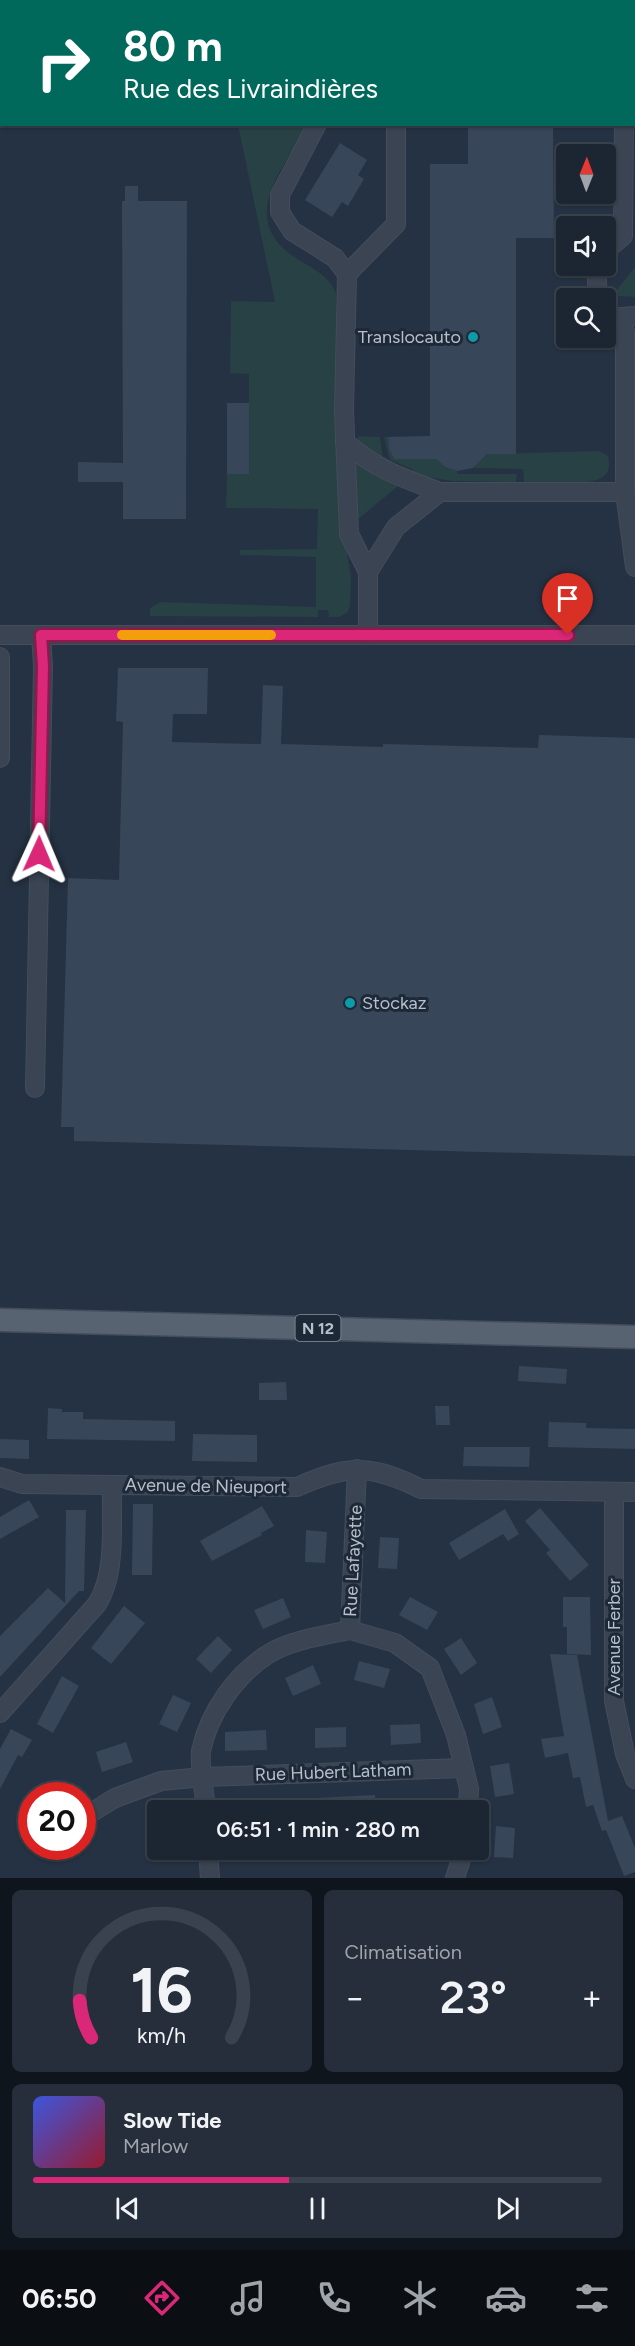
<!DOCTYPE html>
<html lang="fr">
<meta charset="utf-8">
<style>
:root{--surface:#1c2632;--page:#252e3a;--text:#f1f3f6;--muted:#a0a5ac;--line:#3a434d;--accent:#db2777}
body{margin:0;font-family:Figtree,sans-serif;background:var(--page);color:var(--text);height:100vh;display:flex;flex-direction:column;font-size:22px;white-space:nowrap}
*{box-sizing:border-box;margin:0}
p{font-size:20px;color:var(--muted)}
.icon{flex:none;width:33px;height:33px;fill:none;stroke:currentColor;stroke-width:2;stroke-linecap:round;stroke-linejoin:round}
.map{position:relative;height:1878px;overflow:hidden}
.sheet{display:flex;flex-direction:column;gap:12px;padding:12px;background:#0f151c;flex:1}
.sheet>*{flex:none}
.hud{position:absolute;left:0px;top:0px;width:636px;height:126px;box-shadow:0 2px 4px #0004,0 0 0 2px var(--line);background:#00695c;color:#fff;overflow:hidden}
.needle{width:39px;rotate:1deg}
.tools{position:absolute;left:556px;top:144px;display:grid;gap:12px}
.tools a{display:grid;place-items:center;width:60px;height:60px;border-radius:6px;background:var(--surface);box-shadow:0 2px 4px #0004,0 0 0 2px var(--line);font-size:30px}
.speed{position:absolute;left:18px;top:1782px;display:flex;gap:12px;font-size:30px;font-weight:700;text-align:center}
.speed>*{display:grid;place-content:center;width:78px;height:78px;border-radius:50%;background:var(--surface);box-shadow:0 2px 4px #0004,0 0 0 2px var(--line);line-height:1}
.speed .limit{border:9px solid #d22;background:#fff;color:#111}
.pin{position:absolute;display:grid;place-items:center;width:51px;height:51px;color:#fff;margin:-62px -26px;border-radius:50% 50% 50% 0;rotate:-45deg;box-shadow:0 0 6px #0007}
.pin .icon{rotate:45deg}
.me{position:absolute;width:66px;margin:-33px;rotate:1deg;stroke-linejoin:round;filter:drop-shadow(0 0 4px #0008)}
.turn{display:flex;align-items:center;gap:21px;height:126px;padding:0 24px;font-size:27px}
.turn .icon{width:78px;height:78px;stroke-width:2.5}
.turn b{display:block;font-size:42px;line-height:51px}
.big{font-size:45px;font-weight:600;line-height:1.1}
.sheet .tile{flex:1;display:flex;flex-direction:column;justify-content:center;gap:9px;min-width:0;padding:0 21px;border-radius:9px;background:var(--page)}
.sheet .dial{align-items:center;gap:0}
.dial svg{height:156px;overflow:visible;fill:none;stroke:var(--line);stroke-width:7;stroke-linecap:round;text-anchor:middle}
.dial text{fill:var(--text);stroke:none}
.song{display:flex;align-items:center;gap:18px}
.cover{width:72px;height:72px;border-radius:9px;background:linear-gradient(135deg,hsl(230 70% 55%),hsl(350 70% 35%))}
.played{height:6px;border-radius:3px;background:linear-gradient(90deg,var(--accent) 45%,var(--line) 45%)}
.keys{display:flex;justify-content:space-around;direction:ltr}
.heat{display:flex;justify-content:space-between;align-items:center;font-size:33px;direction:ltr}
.sheet .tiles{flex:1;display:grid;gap:12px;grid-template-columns:1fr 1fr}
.tile:last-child{grid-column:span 2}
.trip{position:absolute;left:147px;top:1800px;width:342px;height:60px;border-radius:6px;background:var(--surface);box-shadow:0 2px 4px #0004,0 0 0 2px var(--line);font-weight:600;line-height:60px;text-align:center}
.dock{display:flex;height:96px;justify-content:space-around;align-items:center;background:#0b0f14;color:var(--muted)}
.dock .icon{width:42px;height:42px}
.dock .active{color:var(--accent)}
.dock b{font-size:27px;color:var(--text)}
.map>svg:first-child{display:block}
.green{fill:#274144}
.building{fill:#374659}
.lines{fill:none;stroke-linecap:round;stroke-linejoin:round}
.minor-casing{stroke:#434d5c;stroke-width:20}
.major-casing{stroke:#434d5c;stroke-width:25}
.minor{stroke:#3a4452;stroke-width:18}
.major{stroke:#586372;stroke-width:22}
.route-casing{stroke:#8e194d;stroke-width:15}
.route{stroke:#db2777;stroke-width:10}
.slow{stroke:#f59e0b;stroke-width:10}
.culture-dot{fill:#0f9aa8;stroke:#1e2938;stroke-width:2}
.labels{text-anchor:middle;stroke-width:6;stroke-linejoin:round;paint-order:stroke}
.shield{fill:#1e2938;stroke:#8992a0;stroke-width:1.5}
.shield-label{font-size:16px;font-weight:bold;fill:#b7bfcc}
.poi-label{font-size:18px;fill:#b7bfcc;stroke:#1e2938;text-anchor:end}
.street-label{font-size:18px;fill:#b7bfcc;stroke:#1e2938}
</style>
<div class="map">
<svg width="635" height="1878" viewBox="0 0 635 1878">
<rect width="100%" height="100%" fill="#253243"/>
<g class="green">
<polygon points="212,0 368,0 212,2"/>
<path d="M 238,125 L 309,125 C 282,169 235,221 299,260 C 314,269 329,276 336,293 L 337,464 L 342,523 L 351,576 L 350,605 L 348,612 L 339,617 L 329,617 L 328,610 L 318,610 L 318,617 L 150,616 L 150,608 L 160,602 L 316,607 L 316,557 L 240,555 L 240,550 L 317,549 L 318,509 L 226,508 L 227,474 L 249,474 L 249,374 L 230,373 L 231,301 L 275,302 Z"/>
<polygon points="635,267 635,297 617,296 616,291"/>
<polygon points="358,436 380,437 383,461 358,446"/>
<polygon points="384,437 388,437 389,449 394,459 436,459 445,467 457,471 457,474 517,474 516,482 452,481 416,475 412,469 390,460"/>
<path d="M 599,451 L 608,456 C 609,462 610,469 606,474 C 596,488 541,482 524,482 L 523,469 L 473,468 L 487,454 Z"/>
<polygon points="355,461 398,486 357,520"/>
</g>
<g class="building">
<polygon points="468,124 553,124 554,238 516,238 516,454 487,454 473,468 457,471 445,467 436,459 394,459 389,449 388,437 430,436 430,164 468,164"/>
<polygon points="340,143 367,160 358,175 364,179 348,206 342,202 332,217 305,200"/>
<polygon points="125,186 138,186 138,201 187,201 186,519 123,519 123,482 78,482 78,462 123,463 122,201 125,201"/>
<rect x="227" y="403" width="22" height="71"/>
<polygon points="118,668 208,668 207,714 173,714 172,742 261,744 263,685 283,686 281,744 383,747 383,744 538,748 539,735 635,738 635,1156 74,1141 74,1127 61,1127 68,878 119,880 123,722 116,721"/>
<polygon points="519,1366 567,1369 566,1384 518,1381"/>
<polygon points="286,1382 287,1400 259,1400 259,1383"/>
<polygon points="435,1406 449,1406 450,1425 436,1425"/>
<polygon points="48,1408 62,1409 62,1412 83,1412 83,1419 175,1421 175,1441 47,1439"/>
<polygon points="549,1422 586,1423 586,1428 635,1429 635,1449 548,1447"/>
<polygon points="193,1434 257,1435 257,1462 192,1461"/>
<polygon points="0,1439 29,1440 29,1459 0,1458"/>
<polygon points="464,1447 530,1447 529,1467 463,1466"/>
<polygon points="29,1500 39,1517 0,1539 0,1517"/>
<polygon points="133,1504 153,1504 152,1575 132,1575"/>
<polygon points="262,1506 274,1526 261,1533 262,1535 212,1561 200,1541"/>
<polygon points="540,1508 589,1565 570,1581 546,1553 550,1550 525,1521"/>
<polygon points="505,1509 519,1534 508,1541 503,1534 459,1560 449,1543"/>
<polygon points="66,1510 86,1510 84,1591 79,1591 0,1677 0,1636 48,1588 65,1603"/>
<polygon points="306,1530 327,1532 325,1563 305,1562"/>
<polygon points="380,1537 399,1538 397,1569 378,1568"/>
<polygon points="410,1597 438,1612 427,1630 399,1615"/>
<polygon points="563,1597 590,1597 591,1655 567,1654 567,1627 563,1627"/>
<polygon points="283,1598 291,1617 263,1629 254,1610"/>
<polygon points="124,1606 145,1623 111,1664 91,1648"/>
<polygon points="218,1636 232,1650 211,1673 196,1659"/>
<polygon points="461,1638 477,1663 461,1675 444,1649"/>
<polygon points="550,1654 577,1655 608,1821 622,1816 635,1848 635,1872 624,1876 606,1830 602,1831 593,1805 586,1807 580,1777 573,1778 568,1753 545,1758 541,1739 564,1736"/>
<polygon points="359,1661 390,1669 384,1688 354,1680"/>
<polygon points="313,1665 321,1684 293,1696 285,1678"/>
<polygon points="62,1676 79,1686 53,1733 37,1724"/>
<polygon points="173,1695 191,1703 177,1732 159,1724"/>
<polygon points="492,1697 502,1727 483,1734 474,1704"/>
<polygon points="420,1724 421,1743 391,1745 390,1725"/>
<polygon points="346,1727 346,1747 315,1748 315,1728"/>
<polygon points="11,1729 32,1740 22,1757 18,1755 0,1789 0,1749"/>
<polygon points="266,1730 267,1750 225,1751 225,1732"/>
<polygon points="126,1742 133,1762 102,1772 96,1752"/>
<polygon points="509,1763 514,1794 495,1797 490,1766"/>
<polygon points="375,1795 376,1810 297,1810 297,1799"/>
<polygon points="496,1826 515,1828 513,1858 494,1857"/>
</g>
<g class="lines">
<g class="minor-casing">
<g id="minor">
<polyline points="390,2 391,0"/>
<polyline points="624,2 624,0"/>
<polyline points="317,124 280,195 280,212 292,231 335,258 347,274"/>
<polyline points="606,250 623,236 624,124"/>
<polyline points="596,266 598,298"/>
<polyline points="606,315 625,332 625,492"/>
<polyline points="609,318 635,316"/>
<path d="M 345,442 C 375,469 403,478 440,492"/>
<polyline points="368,572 396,527 440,492 625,492 635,567"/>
<polyline points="0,635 635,635"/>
<polyline points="368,635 368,572 349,534 344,411 347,274 396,224 396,124"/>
<polyline points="0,657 0,758"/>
<polyline points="35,1088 43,666 41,635"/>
<polyline points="357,1469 350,1630 395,1643 430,1668 456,1735 469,1789 468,1810"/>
<path d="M 0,1477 L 22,1484 L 297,1487 C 348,1464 371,1464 421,1489 L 635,1492"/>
<polyline points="614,1492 614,1701 625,1754 635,1779"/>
<path d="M 0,1713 L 97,1604 C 117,1573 111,1521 112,1485"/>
<path d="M 206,1810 C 205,1795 199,1765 201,1751 C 209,1712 237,1673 270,1653 C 291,1640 326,1635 350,1630"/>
<polyline points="89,1814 115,1798 161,1781 203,1777 463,1768"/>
<polyline points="208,1850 210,1878"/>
<polyline points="455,1878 464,1850"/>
</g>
</g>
<g class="major-casing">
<polyline id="major" points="0,1320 635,1337"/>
</g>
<use href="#minor" class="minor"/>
<use href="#major" class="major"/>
</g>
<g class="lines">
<g class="route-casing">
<polyline id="route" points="39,854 43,666 41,635 568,635"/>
</g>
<use href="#route" class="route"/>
<polyline class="slow" points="122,635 271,635"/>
</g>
<g class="culture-dot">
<circle cx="473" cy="337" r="6"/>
<circle cx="350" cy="1003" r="6"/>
</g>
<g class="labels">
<rect class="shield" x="295.5" y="1315" width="45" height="26" rx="4.5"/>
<g class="shield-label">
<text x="318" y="1334">N 12</text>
</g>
<g class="poi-label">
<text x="461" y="343">Translocauto</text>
<text x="362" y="1009" text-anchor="start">Stockaz</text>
</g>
<g class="street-label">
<text transform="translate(206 1486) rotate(1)" y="6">Avenue de Nieuport</text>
<text transform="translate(353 1561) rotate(-87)" y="6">Rue Lafayette</text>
<text transform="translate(614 1637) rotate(-90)" y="6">Avenue Ferber</text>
<text transform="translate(333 1772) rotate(-2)" y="6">Rue Hubert Latham</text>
</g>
</g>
</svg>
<div class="tools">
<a><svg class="needle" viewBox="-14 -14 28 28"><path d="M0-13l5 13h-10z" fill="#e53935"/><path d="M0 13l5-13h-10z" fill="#a0a5ac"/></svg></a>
<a><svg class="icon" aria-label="sound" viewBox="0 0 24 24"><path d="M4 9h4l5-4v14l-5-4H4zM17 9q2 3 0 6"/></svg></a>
<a><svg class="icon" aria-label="search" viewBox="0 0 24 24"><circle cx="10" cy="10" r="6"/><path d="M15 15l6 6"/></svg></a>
</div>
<div class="speed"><div class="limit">20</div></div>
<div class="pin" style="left:568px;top:635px;background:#d93025"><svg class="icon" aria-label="arrive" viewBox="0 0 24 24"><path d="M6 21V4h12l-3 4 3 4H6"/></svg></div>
<svg class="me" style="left:39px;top:854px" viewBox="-20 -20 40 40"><path d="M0-17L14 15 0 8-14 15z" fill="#db2777" stroke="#fff" stroke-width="4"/></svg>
<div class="trip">06:51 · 1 min · 280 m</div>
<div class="hud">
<div class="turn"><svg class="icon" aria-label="right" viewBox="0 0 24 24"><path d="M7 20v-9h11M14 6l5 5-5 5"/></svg><div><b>80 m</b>Rue des Livraindières</div></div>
</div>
</div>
<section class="sheet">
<div class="tiles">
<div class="tile dial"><svg viewBox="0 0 100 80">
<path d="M14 69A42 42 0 1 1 86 69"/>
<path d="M14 69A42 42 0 0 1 8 50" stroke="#db2777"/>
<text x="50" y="56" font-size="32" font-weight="700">16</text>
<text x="50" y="72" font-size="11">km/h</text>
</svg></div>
<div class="tile"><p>Climatisation</p>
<div class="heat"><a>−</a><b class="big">23°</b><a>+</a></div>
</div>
<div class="tile">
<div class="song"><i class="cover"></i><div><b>Slow Tide</b><p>Marlow</p></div></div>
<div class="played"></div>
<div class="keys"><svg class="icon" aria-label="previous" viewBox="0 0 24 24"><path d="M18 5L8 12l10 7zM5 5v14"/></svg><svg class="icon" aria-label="pause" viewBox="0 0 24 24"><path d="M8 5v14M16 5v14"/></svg><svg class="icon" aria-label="next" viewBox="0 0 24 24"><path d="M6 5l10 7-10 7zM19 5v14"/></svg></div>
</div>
</div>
</section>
<nav class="dock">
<b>06:50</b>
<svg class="icon active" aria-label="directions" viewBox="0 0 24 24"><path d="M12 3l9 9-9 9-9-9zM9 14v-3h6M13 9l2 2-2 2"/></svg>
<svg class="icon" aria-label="music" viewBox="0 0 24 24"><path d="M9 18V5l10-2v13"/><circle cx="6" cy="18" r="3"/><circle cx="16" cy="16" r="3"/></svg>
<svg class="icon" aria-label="phone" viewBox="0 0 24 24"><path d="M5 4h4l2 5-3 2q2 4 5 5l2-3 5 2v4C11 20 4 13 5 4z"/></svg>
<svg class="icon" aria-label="climate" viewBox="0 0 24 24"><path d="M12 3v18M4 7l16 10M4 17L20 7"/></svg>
<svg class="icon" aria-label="car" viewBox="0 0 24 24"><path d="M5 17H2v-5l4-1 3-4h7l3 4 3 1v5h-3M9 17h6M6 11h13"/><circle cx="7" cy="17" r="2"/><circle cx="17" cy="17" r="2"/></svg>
<svg class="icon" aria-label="filters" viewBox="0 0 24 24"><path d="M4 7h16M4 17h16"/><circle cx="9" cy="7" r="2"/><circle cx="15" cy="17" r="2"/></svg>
</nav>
